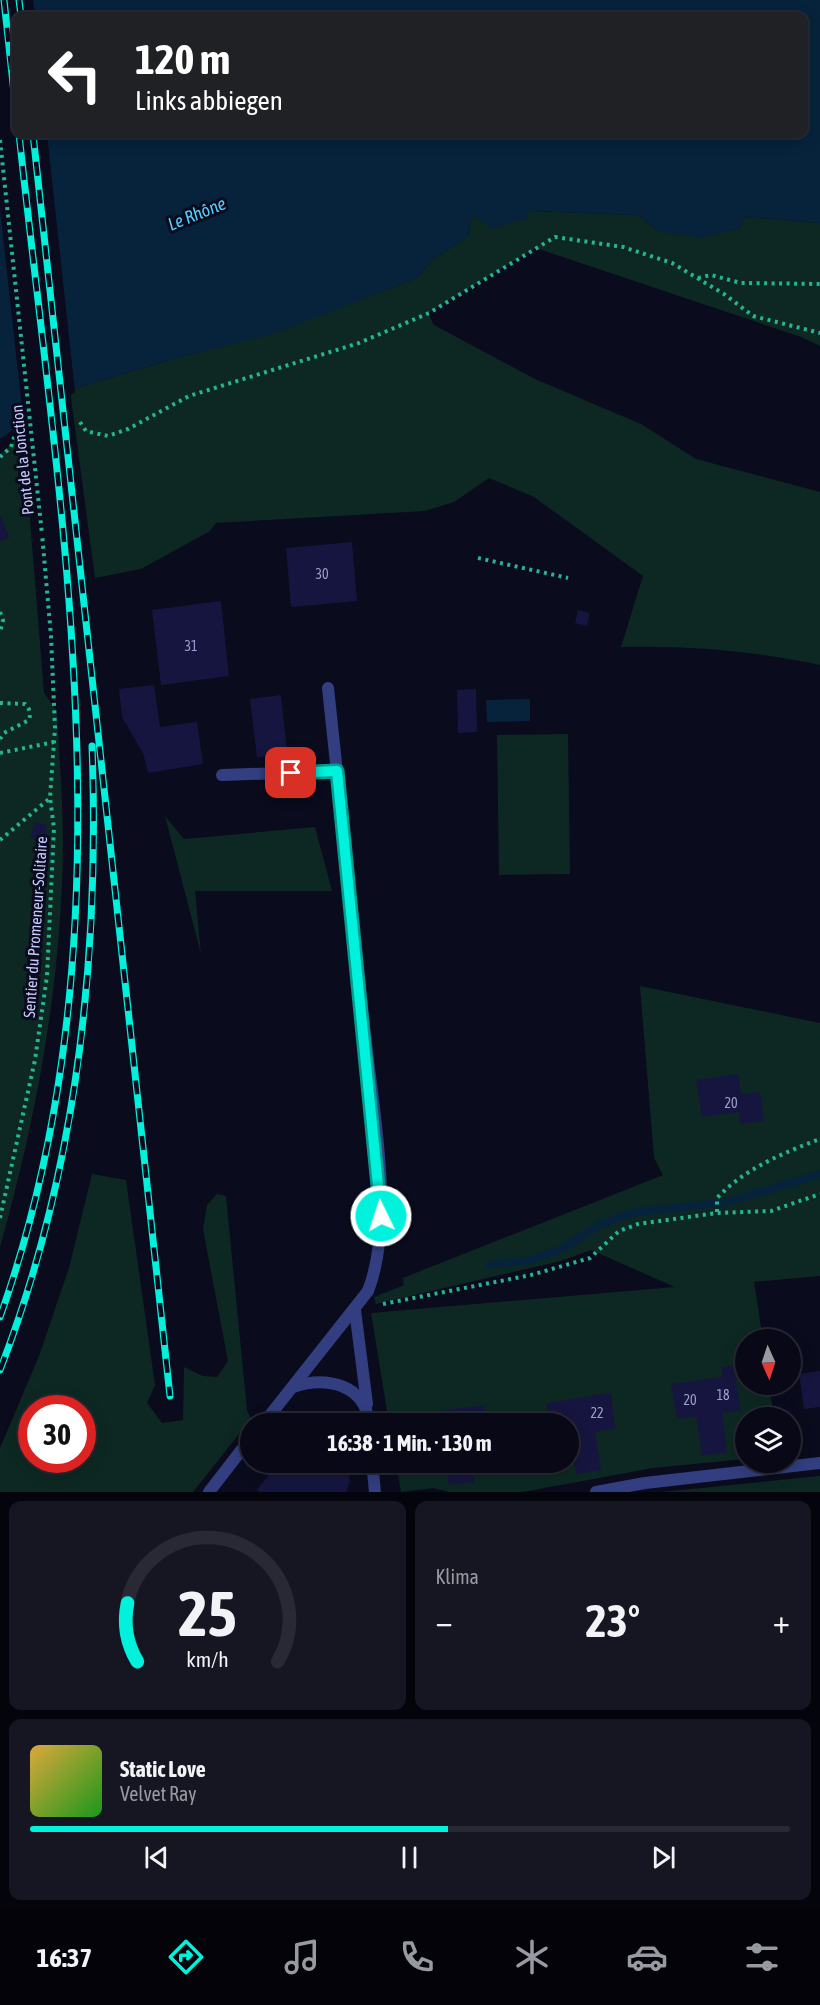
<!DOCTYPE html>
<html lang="de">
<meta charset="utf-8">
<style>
:root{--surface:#080816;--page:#161623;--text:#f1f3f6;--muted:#989aa1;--line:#292935;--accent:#00f2dd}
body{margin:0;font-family:"Asap Condensed",sans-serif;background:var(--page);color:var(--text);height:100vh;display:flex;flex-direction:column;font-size:22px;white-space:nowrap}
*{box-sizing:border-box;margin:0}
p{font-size:20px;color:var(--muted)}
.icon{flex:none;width:33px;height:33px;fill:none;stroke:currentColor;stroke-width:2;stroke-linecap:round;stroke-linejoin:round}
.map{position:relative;height:1492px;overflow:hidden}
.drawer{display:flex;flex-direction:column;gap:9px;padding:9px;background:#04040c;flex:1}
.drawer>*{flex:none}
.banner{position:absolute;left:12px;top:12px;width:796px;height:126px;border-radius:12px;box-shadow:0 3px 15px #0003,0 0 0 2px var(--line);background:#202124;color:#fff;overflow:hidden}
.needle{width:39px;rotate:177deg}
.tools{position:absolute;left:735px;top:1329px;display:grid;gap:12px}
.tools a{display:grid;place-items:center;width:66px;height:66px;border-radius:50%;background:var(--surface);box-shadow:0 3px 15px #0003,0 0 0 2px var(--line);font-size:30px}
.speed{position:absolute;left:18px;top:1395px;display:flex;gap:12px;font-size:30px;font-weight:700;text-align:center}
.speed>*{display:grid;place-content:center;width:78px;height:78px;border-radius:50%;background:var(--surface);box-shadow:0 3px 15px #0003,0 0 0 2px var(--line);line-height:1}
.speed .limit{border:9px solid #d22;background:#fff;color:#111}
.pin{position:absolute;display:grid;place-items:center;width:51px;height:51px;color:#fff;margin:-26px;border-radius:12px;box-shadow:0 3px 9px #0006}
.me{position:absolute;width:66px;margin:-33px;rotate:356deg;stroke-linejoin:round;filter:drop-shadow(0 0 4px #0008)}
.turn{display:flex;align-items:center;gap:21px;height:126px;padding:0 24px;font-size:27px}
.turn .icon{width:78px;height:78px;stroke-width:2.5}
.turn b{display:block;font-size:42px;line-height:51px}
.big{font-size:45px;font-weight:700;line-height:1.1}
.drawer .tile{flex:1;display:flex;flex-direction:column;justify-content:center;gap:9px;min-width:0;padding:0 21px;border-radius:12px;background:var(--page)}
.drawer .dial{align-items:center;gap:0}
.dial svg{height:156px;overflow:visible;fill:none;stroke:var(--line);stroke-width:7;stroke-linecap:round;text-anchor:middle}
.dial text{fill:var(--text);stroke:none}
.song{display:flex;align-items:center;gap:18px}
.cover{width:72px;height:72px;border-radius:9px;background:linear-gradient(135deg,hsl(40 70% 55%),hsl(120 70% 35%))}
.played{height:6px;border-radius:3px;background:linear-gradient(90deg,var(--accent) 55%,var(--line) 55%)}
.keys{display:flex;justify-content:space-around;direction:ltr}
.heat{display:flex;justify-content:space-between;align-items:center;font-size:33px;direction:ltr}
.drawer .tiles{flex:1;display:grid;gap:9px;grid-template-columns:1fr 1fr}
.tile:last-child{grid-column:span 2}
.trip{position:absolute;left:240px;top:1413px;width:339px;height:60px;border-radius:30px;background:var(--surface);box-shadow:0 3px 15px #0003,0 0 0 2px var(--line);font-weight:700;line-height:60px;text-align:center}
.tabs{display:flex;height:96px;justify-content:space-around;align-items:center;background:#030309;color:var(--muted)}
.tabs .icon{width:42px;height:42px}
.tabs .current{color:var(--accent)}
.tabs b{font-size:27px;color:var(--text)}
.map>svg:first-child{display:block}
.green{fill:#0d2822;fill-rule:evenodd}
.water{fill:#06233b;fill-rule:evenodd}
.pier{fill:#0a0b1d}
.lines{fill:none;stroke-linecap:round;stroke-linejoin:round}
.stream{stroke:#06233b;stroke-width:8}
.building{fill:#16153f}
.path{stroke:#26b491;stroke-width:4;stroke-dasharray:3 4.5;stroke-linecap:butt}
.service{stroke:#323e7f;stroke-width:12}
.minor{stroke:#323e7f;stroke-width:12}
.rail-casing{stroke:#00f2dd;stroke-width:7}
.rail{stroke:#0a0b1d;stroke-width:4.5;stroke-dasharray:14;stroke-linecap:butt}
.path-bridge{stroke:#26b491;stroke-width:4;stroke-dasharray:3 4.5;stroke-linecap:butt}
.route-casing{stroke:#009d90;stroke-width:15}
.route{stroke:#00f2dd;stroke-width:10}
.labels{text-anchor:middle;stroke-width:6;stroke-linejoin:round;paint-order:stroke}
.number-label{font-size:14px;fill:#9b9ecf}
.street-label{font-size:16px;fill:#c7cbff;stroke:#0a0b1d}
.water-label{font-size:18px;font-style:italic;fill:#55d0ff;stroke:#0a0b1d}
</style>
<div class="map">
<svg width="820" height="1492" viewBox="0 0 820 1492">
<rect width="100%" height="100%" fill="#0a0b1d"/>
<g class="green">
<path d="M 529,211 L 639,215 L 657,231 L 727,231 L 740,228 L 745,217 L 820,223 L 820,346 L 801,337 L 536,248 L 428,313 L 434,325 L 535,379 L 641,424 L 696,459 L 820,492 L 820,665 C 755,651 688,645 621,647 L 643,576 L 534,497 L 489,478 L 454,502 L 425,511 L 216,523 L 210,531 L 141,569 L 95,578 L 70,390 L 166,361 L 275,332 L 417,278 L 432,260 L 468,236 L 473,214 Z"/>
<path d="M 23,432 L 44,693 L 57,711 C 59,755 63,799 63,843 C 62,980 37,1116 0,1247 L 0,541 L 9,537 L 0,516 L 0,455 Z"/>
<polygon points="568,734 570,874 499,875 497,735"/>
<polygon points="165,816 184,839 315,827 332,891 195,891 201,954"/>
<polygon points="640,986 820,1023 820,1276 754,1282 763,1339 746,1340 746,1384 769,1385 774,1417 746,1418 745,1459 653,1468 523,1492 449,1492 434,1488 401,1492 396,1463 568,1462 568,1424 389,1423 371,1313 675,1287 591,1250 561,1261 376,1304 374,1297 404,1285 403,1278 663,1175 654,1158"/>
<path d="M 92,1174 L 126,1180 L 155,1385 L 147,1403 L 162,1423 L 183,1420 L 184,1367 L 203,1376 L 217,1377 L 228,1361 L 203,1229 L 207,1205 L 217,1194 L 226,1196 L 247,1410 L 251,1419 L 193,1492 L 0,1492 L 0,1448 L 39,1356 L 69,1268 ZM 32,1408 L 82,1408 L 82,1460 L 32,1460 Z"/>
<polygon points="820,1476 820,1492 662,1492"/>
</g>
<g class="water">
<path d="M 0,0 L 820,0 L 820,223 L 745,217 L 740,228 L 701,238 L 657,231 L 639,215 L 529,211 L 528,218 L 492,229 L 473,215 L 468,236 L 432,260 L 417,278 L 275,333 L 166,361 L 70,390 L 0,439 ZM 16,16 L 804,16 L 804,134 L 16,134 Z"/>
<polygon points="530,699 530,721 487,722 486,700"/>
</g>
<polygon class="pier" points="0,0 33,0 35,16 16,16 16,134 47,134 75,392 24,426 0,209"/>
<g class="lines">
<polyline class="stream" points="489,1265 532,1260 561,1249 601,1224 630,1213 728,1202 820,1174"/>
</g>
<g class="building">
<polygon points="0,516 9,537 0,541"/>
<polygon points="352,542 357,601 291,607 286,548"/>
<polygon points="221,601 229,676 161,685 152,610"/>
<polygon points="578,610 590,613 587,626 575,623"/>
<polygon points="154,685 160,727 197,722 203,764 148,773 143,753 122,717 119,689"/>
<polygon points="476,689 477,732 458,733 457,690"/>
<polygon points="281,695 287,753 257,757 250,699"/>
<polygon points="35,822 46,825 47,832 40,843 30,837"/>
<polygon points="738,1074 741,1094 760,1092 764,1121 740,1124 738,1112 702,1117 696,1080"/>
<polygon points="733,1366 741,1410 722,1413 727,1452 702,1456 696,1416 677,1419 671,1384 723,1377 721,1367"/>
<polygon points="820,1371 820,1407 804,1409 799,1374"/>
<polygon points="611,1393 615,1428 595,1432 601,1470 576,1474 568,1424 549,1424 546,1403"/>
<polygon points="484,1405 486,1424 420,1424 418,1414"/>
<polygon points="279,1462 346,1462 350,1481 346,1492 260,1492 257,1490"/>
<polygon points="446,1462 471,1462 474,1482 449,1485"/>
</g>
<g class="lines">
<g class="path">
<polyline points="698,278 711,275 741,283 820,284"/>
<polyline points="80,422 86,431 108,436 128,429 189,396 359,343 429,313 555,237 623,247 672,263 724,294 753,316 820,333"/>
<polyline points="0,457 11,447 16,431"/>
<polyline points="478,558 568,578"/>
<polyline points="0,612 3,620 0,632"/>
<path d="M 0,703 L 25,704 C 30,709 31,713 29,720 L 4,733 L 0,739"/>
<polyline points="0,753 54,742"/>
<polyline points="0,840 49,799"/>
<path d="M 717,1212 L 717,1198 C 744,1169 783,1153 820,1139"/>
<polyline points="0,1218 35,1060 47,976 54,828 50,798 55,728 51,636 42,534"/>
<polyline points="383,1304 531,1275 590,1258 619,1231 638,1224 717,1213 771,1211 820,1194"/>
</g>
<polyline class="service" points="222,775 337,771"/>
<g class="minor">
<polyline points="355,1310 367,1404"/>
<path d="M 293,1387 C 326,1376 366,1384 369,1424"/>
<path d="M 263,1424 L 368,1291 C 396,1219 372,1104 364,1026 C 352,913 340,801 328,688"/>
<polyline points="372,1462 375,1492"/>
<polyline points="209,1492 250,1439"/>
<polyline points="596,1492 645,1483 820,1463"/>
</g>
<g class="rail-casing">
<g id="rail">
<polyline points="4,0 16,112"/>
<polyline points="19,0 21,16"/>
<polyline points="33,134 170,1396"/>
<path d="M 0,1317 C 136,935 61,525 19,134"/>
<path d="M 0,1370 C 77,1171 100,959 92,746"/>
</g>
</g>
<use href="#rail" class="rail"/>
<polyline class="path-bridge" points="0,140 42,534"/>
</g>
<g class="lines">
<g class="route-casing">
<polyline id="route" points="291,773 337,771 381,1216"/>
</g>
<use href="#route" class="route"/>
</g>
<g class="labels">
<g class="number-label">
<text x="322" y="579">30</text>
<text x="191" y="651">31</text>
<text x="731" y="1108">20</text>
<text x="723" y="1400">18</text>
<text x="690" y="1405">20</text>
<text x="597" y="1418">22</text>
</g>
<g class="street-label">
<text transform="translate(22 460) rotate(-96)" y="6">Pont de la Jonction</text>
<text transform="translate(35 927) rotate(-86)" y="6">Sentier du Promeneur-Solitaire</text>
</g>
<g class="water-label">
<text transform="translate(197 214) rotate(-22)" y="6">Le Rhône</text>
</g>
</g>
</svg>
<div class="tools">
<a><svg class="needle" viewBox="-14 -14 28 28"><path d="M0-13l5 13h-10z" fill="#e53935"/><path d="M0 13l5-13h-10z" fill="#989aa1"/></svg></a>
<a><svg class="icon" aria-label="layers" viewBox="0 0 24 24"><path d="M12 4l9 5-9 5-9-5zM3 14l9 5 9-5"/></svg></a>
</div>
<div class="speed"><div class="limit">30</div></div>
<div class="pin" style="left:291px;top:773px;background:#d93025"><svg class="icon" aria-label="arrive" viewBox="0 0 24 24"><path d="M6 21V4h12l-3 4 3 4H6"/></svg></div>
<svg class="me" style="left:381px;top:1216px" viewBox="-20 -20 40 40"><circle r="17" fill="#00f2dd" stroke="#fff" stroke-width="3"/><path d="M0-11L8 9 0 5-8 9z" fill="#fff"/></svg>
<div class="trip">16:38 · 1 Min. · 130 m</div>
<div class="banner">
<div class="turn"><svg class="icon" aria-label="left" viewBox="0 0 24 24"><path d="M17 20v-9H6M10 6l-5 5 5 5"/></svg><div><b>120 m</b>Links abbiegen</div></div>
</div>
</div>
<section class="drawer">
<div class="tiles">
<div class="tile dial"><svg viewBox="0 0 100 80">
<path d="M14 69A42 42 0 1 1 86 69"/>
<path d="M14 69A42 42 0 0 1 9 39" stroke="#00f2dd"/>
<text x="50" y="56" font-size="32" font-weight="700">25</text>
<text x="50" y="72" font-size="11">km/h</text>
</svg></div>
<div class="tile"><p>Klima</p>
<div class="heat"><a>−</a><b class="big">23°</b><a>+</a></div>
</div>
<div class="tile">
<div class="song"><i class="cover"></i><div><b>Static Love</b><p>Velvet Ray</p></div></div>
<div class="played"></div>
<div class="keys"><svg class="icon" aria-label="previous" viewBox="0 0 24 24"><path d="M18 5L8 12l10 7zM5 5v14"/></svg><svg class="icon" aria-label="pause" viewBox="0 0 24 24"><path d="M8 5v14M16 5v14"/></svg><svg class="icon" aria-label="next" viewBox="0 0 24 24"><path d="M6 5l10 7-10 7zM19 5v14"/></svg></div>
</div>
</div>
</section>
<nav class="tabs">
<b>16:37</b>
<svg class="icon current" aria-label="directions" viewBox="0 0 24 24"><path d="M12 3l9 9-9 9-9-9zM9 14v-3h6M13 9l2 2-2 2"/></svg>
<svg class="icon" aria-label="music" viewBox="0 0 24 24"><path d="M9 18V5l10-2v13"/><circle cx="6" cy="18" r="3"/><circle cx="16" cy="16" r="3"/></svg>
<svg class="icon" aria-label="phone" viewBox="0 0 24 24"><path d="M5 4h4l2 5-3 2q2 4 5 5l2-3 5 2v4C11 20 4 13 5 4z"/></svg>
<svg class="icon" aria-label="climate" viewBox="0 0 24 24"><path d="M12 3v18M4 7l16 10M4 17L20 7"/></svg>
<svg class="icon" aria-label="car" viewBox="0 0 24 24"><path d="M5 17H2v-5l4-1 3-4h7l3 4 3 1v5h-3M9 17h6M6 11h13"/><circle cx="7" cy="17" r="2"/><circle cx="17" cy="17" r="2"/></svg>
<svg class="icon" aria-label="filters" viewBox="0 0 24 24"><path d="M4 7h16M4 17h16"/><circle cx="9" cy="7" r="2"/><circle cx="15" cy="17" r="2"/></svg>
</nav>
